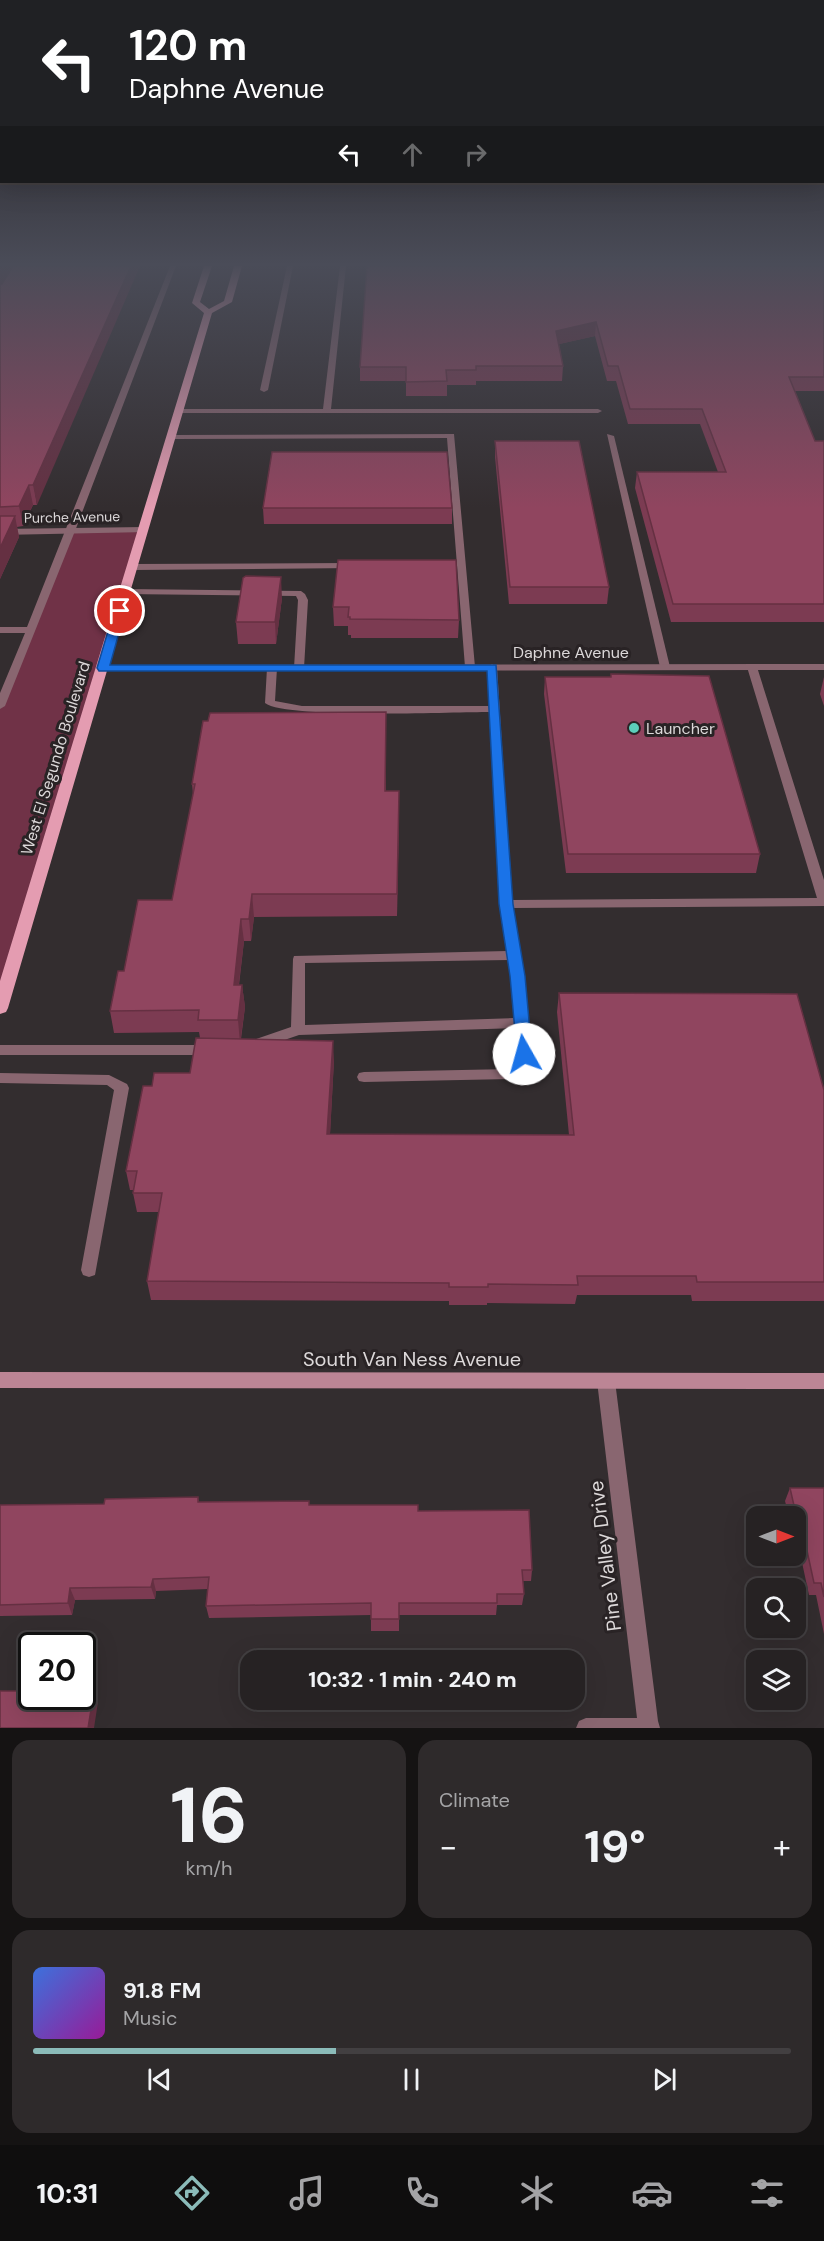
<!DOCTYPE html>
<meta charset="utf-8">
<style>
:root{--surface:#262223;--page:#2e2a2b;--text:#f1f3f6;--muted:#a4a4a6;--line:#423f41;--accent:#8bbbb9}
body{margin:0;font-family:"DM Sans",sans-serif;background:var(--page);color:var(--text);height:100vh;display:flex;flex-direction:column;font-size:22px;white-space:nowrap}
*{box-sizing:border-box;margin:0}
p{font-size:20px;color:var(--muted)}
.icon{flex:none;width:33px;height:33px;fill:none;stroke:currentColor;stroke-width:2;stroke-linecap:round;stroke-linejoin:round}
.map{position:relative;height:1728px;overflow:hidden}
.side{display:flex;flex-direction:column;gap:12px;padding:12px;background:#151313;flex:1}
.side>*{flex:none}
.top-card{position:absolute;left:0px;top:0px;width:825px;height:183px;box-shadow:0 6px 24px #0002,0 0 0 2px var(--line);background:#202124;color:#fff;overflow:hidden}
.needle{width:39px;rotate:90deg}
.fabs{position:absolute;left:746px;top:1506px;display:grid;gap:12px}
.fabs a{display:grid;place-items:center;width:60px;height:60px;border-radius:12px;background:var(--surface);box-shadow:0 6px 24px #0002,0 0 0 2px var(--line);font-size:30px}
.speed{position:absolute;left:18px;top:1632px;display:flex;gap:12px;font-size:30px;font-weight:700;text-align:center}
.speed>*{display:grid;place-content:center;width:78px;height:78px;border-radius:50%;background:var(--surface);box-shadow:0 6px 24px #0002,0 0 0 2px var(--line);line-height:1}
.speed .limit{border:3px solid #111;border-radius:9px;background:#fff;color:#111}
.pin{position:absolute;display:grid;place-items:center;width:51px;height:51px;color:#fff;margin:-26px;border:3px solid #fff;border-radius:50%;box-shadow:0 2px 6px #0007}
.me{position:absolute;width:66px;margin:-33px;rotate:353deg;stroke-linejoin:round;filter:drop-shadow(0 0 4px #0008)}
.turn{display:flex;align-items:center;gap:21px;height:126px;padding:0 30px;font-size:27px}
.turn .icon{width:78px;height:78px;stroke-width:2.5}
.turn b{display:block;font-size:42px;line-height:51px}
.lanes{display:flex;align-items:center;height:57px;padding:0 30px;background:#0003;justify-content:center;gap:30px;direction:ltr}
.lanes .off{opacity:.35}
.big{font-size:45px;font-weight:700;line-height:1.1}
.side .card{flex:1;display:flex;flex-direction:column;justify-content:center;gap:9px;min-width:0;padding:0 21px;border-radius:18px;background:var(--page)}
.side .dial{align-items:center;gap:0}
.dial b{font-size:78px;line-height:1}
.song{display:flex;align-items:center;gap:18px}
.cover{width:72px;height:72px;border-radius:9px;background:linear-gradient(135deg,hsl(220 70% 55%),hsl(300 70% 35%))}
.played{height:6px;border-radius:3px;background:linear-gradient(90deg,var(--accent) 40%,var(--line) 40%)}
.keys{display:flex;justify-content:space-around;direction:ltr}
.heat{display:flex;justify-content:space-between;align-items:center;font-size:33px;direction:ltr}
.side .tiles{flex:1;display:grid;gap:12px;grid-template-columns:1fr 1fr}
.card:last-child{grid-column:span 2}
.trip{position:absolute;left:240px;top:1650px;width:345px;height:60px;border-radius:18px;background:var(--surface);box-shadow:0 6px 24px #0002,0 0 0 2px var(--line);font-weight:700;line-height:60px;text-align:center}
.dock{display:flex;height:96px;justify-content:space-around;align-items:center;background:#0f0e0e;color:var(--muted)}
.dock .icon{width:42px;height:42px}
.dock .on{color:var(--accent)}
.dock b{font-size:27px;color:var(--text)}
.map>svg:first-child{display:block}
.green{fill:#703247}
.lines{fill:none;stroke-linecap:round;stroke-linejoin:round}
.service{fill:#896670;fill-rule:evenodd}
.minor{fill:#896670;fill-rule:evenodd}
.secondary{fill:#bc8595;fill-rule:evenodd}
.primary{fill:#e49cb1;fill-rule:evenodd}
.wall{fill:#7c3b52}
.shaded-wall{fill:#653042}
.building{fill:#90455f;stroke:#653042;stroke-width:1.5}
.route{fill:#1a73e8;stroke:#114b97;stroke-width:1.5}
.poi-dot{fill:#5cceba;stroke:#292325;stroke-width:2}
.labels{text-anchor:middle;stroke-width:6;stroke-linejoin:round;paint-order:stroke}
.far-street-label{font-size:14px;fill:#dcd8d9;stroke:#292325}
.street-label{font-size:16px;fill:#dcd8d9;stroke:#292325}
.poi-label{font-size:16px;fill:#dcd8d9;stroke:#292325;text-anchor:start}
.near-street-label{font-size:20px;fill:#dcd8d9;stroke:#292325}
</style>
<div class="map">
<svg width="824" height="1728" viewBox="0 0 824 1728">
<rect width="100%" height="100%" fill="#332d2f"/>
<polygon class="green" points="144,530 0,1005 0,709 71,531"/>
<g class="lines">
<g class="service">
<polygon points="170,266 176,266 75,531 5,706 0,709 0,693 25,633 0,633 0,627 27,627"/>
<polygon points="287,266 293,266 268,390 264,392 260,390"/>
<polygon points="340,266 346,266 331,409 598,409 602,411 598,413 176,413 175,411 179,409 323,409"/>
<polygon points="454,434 475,667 470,670 465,667 447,438 172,439 168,437 172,435"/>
<polygon points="607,434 614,436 670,667 669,669 665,670 660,667"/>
<polygon points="352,563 357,566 355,568 133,570 128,567 133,564"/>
<polygon points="126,589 301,591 305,594 308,600 304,668 299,671 294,668 298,600 296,596 123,594 123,590"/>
<path d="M 492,664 L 497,667 L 512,900 L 817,898 L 747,667 L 752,664 L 757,667 L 824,880 L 824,906 L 513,908 L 525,976 L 531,1054 L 520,1078 L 515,1079 L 364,1082 L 359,1081 L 357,1077 L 359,1073 L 364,1072 L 510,1069 L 517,1054 L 515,1028 L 299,1035 L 258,1049 L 253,1048 L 251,1044 L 253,1040 L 291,1027 L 293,959 L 294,956 L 507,951 L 500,904 L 489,712 C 454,712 285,719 265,703 L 267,668 L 272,665 L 277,668 L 275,701 L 302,706 L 489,706 L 487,667 ZM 509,960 L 514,1018 L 305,1025 L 305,963 Z"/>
<polygon points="0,1045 208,1045 213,1046 215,1050 213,1054 208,1055 0,1055"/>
<polygon points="0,1073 109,1075 127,1084 129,1088 95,1275 89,1277 83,1275 81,1270 114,1090 107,1085 0,1083"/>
</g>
<g class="minor">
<polygon points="144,527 147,528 147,532 0,535 0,529"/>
<polygon points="824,664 824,670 103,671 98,668 103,665"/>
<polygon points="606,1373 612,1375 615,1381 658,1721 660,1728 576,1728 579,1721 586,1718 637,1718 597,1381 600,1375"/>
</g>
<polygon class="secondary" points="0,1372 824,1373 824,1389 0,1388"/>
<polygon class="primary" points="204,266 212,266 200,302 209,309 224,301 234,266 242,266 232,302 212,313 8,1008 6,1012 0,1014 0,981 204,313 192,303"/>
</g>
<g class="wall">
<polygon points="0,266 37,505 33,505 23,526 17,527 19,537 0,579"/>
<polygon points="824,266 824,391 795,391 815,441 824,441 824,622 671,622 635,488 637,472 718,472 700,424 628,424 616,381 607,381 595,336 559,344 563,366 562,381 476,381 476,385 447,385 447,396 406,396 406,381 360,381 360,367"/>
<polygon points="495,441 609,587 607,604 509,604 495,457"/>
<polygon points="263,508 452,508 452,524 264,524"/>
<polygon points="338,560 459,620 458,638 351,638 351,635 348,635 348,626 334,626 333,607"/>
<polygon points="282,598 276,644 238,644 236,622"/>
<polygon points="611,674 760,854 756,873 566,873 544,694 545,677 611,677"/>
<polygon points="824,677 824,706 820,694"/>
<polygon points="386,733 386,791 399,813 397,916 254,917 251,941 244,941 239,985 242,985 245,1007 241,1039 334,1060 330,1134 569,1135 557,1012 559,993 824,1090 824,1301 692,1301 691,1295 577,1295 575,1304 487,1303 487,1305 449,1305 449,1301 151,1300 147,1281 159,1212 137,1212 133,1193 134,1190 130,1190 126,1171 152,1086 190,1073 200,1038 199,1032 114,1033 110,1011 124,971 172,900 193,794 192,784"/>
<polygon points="790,1488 824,1488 824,1634 816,1595 809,1595 798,1544 795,1544 795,1516 789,1516 785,1501"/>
<polygon points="198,1497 199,1502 310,1505 418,1511 532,1570 531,1581 523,1581 524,1594 522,1605 497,1605 496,1615 399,1615 399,1631 371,1631 371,1615 209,1618 206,1606 208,1589 156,1591 155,1599 75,1600 72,1615 0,1616 0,1505 104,1504"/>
</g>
<g class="shaded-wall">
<polygon points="2,266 15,266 0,291 0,269"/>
<polygon points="131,266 140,266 37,505 33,485"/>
<polygon points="596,322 595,336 555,345 556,331"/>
<polygon points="29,485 33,505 23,526 19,506"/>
<polygon points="15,516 19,537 0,579 0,548"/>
<polygon points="281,577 282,598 276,644 275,622"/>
<polygon points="399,791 399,813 397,916 397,894"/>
<polygon points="252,894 254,917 251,941 249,919"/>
<polygon points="241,919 244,941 236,1007 234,985"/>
<polygon points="242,985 245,1007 240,1043 238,1020"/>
<polygon points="333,1041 334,1060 329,1153 327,1134"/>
<polygon points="153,1579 156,1591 155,1599 151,1587"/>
<polygon points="70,1588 75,1600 72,1615 68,1603"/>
<polygon points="94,1691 98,1702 94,1728 88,1728"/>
</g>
<g class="building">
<polygon points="13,266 131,266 33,485 29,485 19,506 0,507 0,285 2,284"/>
<polygon points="367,266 824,266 824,377 789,377 815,441 824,441 824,604 673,604 637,472 726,472 702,409 630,409 618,366 608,366 596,322 556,331 563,366 476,366 476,370 446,370 447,381 406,382 406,367 360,367"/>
<polygon points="495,441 579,441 609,587 510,587"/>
<polygon points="272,452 447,452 452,508 263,508"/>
<polygon points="0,516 15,516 0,548"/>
<polygon points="338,560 456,560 459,620 350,619 350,617 348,617 349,607 333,607"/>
<polygon points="246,576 281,577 275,622 236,622 243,578"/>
<polygon points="611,674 709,676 760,854 568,854 545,677 611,677"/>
<polygon points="386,712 385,791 399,791 397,894 252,894 249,919 241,919 234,985 242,985 238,1020 198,1020 199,1010 110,1011 118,971 124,971 138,900 172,900 195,784 192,784 203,721 208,721 210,713"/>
<polygon points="559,993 797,994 824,1090 824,1282 697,1282 696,1276 577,1276 578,1285 488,1284 488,1287 449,1287 449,1283 147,1281 162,1193 133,1193 137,1171 126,1171 143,1086 152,1086 154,1073 190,1073 196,1038 333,1041 327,1134 574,1135"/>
<polygon points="790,1488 824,1488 824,1597 821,1583 814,1583 803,1532 800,1532"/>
<polygon points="198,1497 198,1502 309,1501 309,1505 418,1505 418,1511 529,1510 532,1570 522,1570 524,1594 497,1594 497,1603 399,1603 399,1619 371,1619 371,1603 206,1606 209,1577 153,1579 151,1587 70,1588 68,1603 0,1605 0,1505 104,1504 105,1499"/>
<polygon points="0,1691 32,1691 32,1696 82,1696 82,1691 94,1691 88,1728 0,1728"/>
</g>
<linearGradient id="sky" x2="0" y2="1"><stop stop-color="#1c191a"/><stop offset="0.52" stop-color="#4a4c58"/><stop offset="1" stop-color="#4a4c58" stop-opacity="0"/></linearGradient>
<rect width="824" height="508" fill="url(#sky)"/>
<polygon class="route" points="120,608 125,611 110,665 496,665 513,904 525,976 532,1054 530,1058 519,1058 517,1054 510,976 499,904 487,671 99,671 97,668 114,611"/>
<circle class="poi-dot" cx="634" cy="728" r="6"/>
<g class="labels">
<g class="far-street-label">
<text transform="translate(72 517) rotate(-1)" y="5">Purche Avenue</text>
</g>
<g class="street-label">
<text x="571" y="658">Daphne Avenue</text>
<text transform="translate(55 758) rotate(-73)" y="6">West El Segundo Boulevard</text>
</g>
<g class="poi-label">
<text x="646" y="734">Launcher</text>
</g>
<g class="near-street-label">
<text x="412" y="1366">South Van Ness Avenue</text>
<text transform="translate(605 1556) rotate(-97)" y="7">Pine Valley Drive</text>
</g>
</g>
</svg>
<div class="fabs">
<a><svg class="needle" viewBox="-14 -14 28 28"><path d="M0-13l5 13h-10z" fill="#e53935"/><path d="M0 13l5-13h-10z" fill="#a4a4a6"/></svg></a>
<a><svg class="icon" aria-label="search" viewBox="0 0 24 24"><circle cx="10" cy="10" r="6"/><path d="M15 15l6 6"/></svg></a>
<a><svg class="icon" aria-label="layers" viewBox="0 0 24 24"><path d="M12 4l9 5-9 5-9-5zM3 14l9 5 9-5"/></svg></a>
</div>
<div class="speed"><div class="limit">20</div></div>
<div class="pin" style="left:120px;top:611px;background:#d93025"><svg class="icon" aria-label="arrive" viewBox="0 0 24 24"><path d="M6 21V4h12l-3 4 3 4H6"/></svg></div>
<svg class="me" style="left:524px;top:1054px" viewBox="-20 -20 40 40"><circle r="19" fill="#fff"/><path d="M0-13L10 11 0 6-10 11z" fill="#1a73e8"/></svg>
<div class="trip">10:32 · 1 min · 240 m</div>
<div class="top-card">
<div class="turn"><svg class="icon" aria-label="left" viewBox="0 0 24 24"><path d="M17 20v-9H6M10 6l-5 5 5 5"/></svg><div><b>120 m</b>Daphne Avenue</div></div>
<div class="lanes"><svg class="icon" aria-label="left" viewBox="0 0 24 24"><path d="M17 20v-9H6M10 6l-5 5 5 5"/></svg><svg class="icon off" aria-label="ahead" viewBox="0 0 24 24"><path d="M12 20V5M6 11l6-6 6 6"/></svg><svg class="icon off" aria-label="right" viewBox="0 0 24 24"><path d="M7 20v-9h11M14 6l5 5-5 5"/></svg></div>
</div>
</div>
<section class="side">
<div class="tiles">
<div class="card dial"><b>16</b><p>km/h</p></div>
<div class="card"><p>Climate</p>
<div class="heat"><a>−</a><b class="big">19°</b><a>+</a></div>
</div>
<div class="card">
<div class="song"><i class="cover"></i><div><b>91.8 FM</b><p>Music</p></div></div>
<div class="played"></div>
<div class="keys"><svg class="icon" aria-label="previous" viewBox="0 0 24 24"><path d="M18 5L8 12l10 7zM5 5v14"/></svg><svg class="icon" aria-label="pause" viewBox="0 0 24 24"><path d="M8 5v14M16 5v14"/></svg><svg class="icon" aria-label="next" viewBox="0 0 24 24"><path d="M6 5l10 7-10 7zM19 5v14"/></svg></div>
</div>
</div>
</section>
<nav class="dock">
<b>10:31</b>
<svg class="icon on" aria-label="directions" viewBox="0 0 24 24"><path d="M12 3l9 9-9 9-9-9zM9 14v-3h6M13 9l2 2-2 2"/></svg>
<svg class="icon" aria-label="music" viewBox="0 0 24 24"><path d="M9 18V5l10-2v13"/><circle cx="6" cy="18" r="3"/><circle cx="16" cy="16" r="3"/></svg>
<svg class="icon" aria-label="phone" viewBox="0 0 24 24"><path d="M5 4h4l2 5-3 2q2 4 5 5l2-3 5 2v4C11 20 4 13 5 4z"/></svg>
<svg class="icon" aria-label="climate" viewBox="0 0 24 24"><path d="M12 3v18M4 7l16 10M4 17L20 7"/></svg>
<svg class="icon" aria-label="car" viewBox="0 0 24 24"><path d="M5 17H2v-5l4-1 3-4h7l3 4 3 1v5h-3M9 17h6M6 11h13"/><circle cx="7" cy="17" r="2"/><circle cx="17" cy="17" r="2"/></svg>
<svg class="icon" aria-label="filters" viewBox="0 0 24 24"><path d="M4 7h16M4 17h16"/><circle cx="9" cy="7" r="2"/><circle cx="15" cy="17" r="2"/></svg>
</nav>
